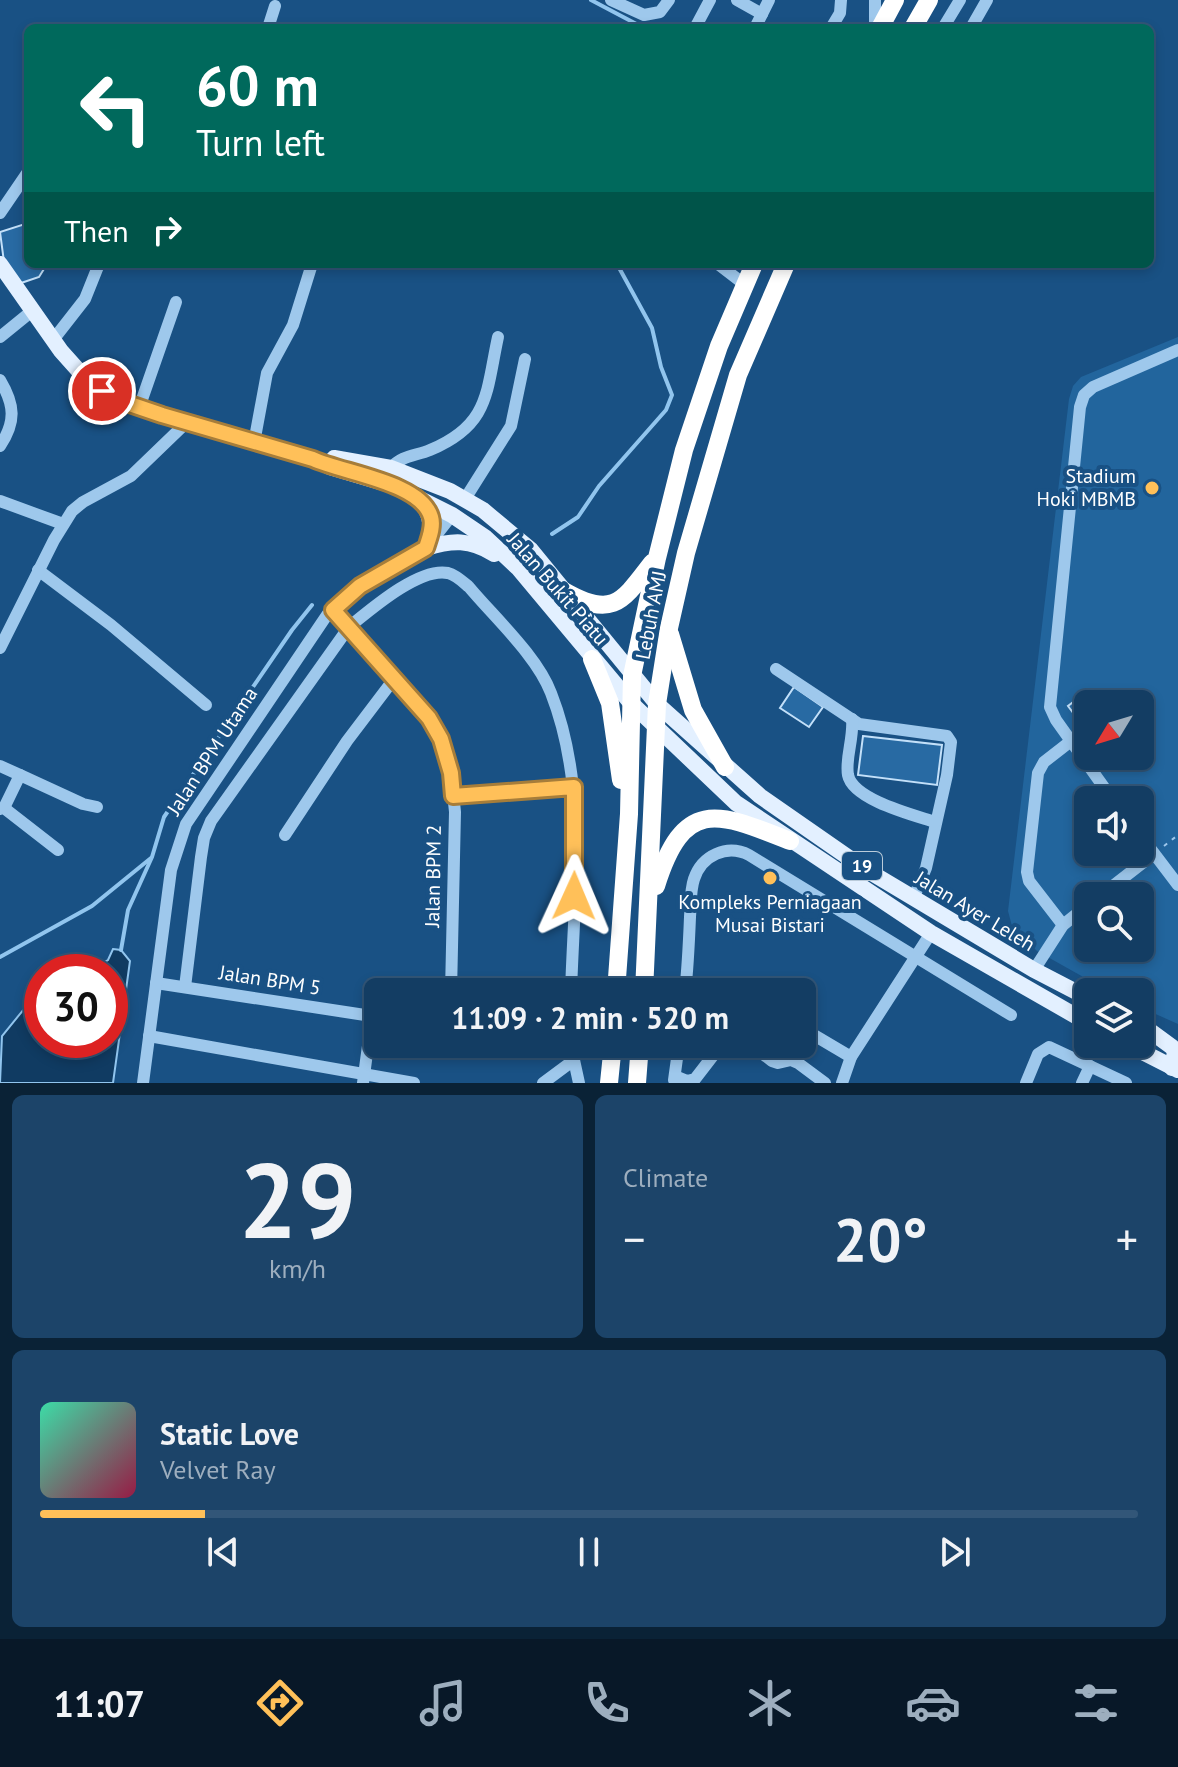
<!DOCTYPE html>
<meta charset="utf-8">
<style>
:root{--surface:#133d63;--page:#1c4469;--text:#f1f3f6;--muted:#9daebe;--line:#325678;--accent:#ffc059}
body{margin:0;font-family:"PT Sans",sans-serif;background:var(--page);color:var(--text);height:100vh;display:flex;flex-direction:column;font-size:30px;white-space:nowrap}
*{box-sizing:border-box;margin:0}
p{font-size:26px;color:var(--muted)}
.icon{flex:none;width:44px;height:44px;fill:none;stroke:currentColor;stroke-width:2;stroke-linecap:round;stroke-linejoin:round}
.map{position:relative;height:1083px;overflow:hidden}
.sheet{display:flex;flex-direction:column;gap:12px;padding:12px;background:#0a2236;flex:1}
.sheet>*{flex:none}
.hud{position:absolute;left:24px;top:24px;width:1130px;height:244px;border-radius:12px;box-shadow:0 4px 12px #0003,0 0 0 2px var(--line);background:#00695c;color:#fff;overflow:hidden}
.needle{width:52px;rotate:232deg}
.controls{position:absolute;left:1074px;top:690px;display:grid;gap:16px}
.controls a{display:grid;place-items:center;width:80px;height:80px;border-radius:12px;background:var(--surface);box-shadow:0 4px 12px #0003,0 0 0 2px var(--line);font-size:40px}
.speed{position:absolute;left:24px;top:954px;display:flex;gap:16px;font-size:40px;font-weight:700;text-align:center}
.speed>*{display:grid;place-content:center;width:104px;height:104px;border-radius:50%;background:var(--surface);box-shadow:0 4px 12px #0003,0 0 0 2px var(--line);line-height:1}
.speed .limit{border:12px solid #d22;background:#fff;color:#111}
.pin{position:absolute;display:grid;place-items:center;width:68px;height:68px;color:#fff;margin:-34px;border:4px solid #fff;border-radius:50%;box-shadow:0 2px 8px #0007}
.me{position:absolute;width:88px;margin:-44px;rotate:1deg;stroke-linejoin:round;filter:drop-shadow(0 0 6px #0008)}
.turn{display:flex;align-items:center;gap:28px;height:168px;padding:0 40px;font-size:36px}
.turn .icon{width:104px;height:104px;stroke-width:2.5}
.turn b{display:block;font-size:56px;line-height:68px}
.then{display:flex;align-items:center;height:76px;padding:0 40px;background:#0003;gap:16px;font-size:30px}
.big{font-size:60px;font-weight:600;line-height:1.1}
.sheet .tile{flex:1;display:flex;flex-direction:column;justify-content:center;gap:12px;min-width:0;padding:0 28px;border-radius:12px;background:var(--page)}
.sheet .dial{align-items:center;gap:0}
.dial b{font-size:104px;line-height:1}
.song{display:flex;align-items:center;gap:24px}
.cover{width:96px;height:96px;border-radius:12px;background:linear-gradient(135deg,hsl(160 70% 55%),hsl(340 70% 35%))}
.played{height:8px;border-radius:4px;background:linear-gradient(90deg,var(--accent) 15%,var(--line) 15%)}
.keys{display:flex;justify-content:space-around;direction:ltr}
.heat{display:flex;justify-content:space-between;align-items:center;font-size:44px;direction:ltr}
.sheet .tiles{flex:1;display:grid;gap:12px;grid-template-columns:1fr 1fr}
.tile:last-child{grid-column:span 2}
.trip{position:absolute;left:364px;top:978px;width:452px;height:80px;border-radius:12px;background:var(--surface);box-shadow:0 4px 12px #0003,0 0 0 2px var(--line);font-weight:600;line-height:80px;text-align:center}
.tab-bar{display:flex;height:128px;justify-content:space-around;align-items:center;background:#081828;color:var(--muted)}
.tab-bar .icon{width:56px;height:56px}
.tab-bar .on{color:var(--accent)}
.tab-bar b{font-size:36px;color:var(--text)}
.map>svg:first-child{display:block}
.green{fill:#22659d;fill-rule:evenodd}
.water{fill:#103b62;stroke:#91c5ee;stroke-width:2}
.lines{fill:none;stroke-linecap:round;stroke-linejoin:round}
.stream{stroke:#91c5ee;stroke-width:4}
.building{fill:#286aa3;stroke:#c3e0f9;stroke-width:2}
.path{stroke:#9ec8ec;stroke-width:2;stroke-dasharray:4 6;stroke-linecap:butt}
.minor{stroke:#9ec8ec;stroke-width:12}
.major{stroke:#e3f0ff;stroke-width:16}
.highway{stroke:#fff;stroke-width:18}
.route-casing{stroke:#a67d3a;stroke-width:20}
.route{stroke:#ffc059;stroke-width:14}
.poi-dot{fill:#ffc059;stroke:#195184;stroke-width:3}
.labels{text-anchor:middle;stroke-width:8;stroke-linejoin:round;paint-order:stroke}
.shield{fill:#195184;stroke:#bacbda;stroke-width:2}
.shield-label{font-size:18px;font-weight:bold;fill:#fff}
.poi-label{font-size:20px;fill:#fff;stroke:#195184;text-anchor:end}
.street-label{font-size:20px;fill:#fff;stroke:#195184}
</style>
<div class="map">
<svg width="1178" height="1083" viewBox="0 0 1178 1083">
<rect width="100%" height="100%" fill="#195184"/>
<path class="green" d="M 1178,337 L 1178,1024 L 1140,1007 L 1140,992 L 1110,992 L 1037,951 L 1012,926 L 1008,911 L 1069,399 L 1073,386 L 1081,377 ZM 1088,704 L 1140,704 L 1140,756 L 1088,756 ZM 1088,800 L 1140,800 L 1140,852 L 1088,852 ZM 1088,896 L 1140,896 L 1140,948 L 1088,948 Z"/>
<polygon class="water" points="113,949 121,950 130,961 113,1083 0,1083 2,1036 42,987 42,1040 110,1040 110,972 87,972 108,960"/>
<g class="lines">
<g class="stream">
<polyline points="591,0 644,28"/>
<polyline points="552,534 578,517 599,486 666,410 672,395 661,367 652,328 617,264"/>
<polyline points="121,950 128,910 152,857 164,817 292,630 312,605"/>
<polyline points="0,957 92,906 151,858"/>
</g>
</g>
<g class="building">
<polygon points="28,223 28,264 42,264 44,269 39,277 21,283 4,262 0,232"/>
<polygon points="794,687 823,707 809,727 780,708"/>
<polygon points="1089,690 1099,704 1088,704 1088,733 1068,706"/>
<polygon points="863,736 942,745 937,785 858,775"/>
</g>
<g class="lines">
<polyline class="path" points="1164,846 1178,835"/>
<g class="minor">
<polyline points="611,0 644,15 660,12 669,0"/>
<polyline points="737,0 762,14"/>
<polyline points="268,28 275,6"/>
<polyline points="695,28 710,0"/>
<polyline points="755,28 769,0"/>
<polyline points="831,28 840,13 841,0"/>
<polyline points="875,28 875,0"/>
<polyline points="943,28 960,0"/>
<polyline points="971,28 987,0"/>
<polyline points="0,213 28,172"/>
<polyline points="718,264 744,284"/>
<polyline points="0,337 32,311"/>
<polyline points="53,340 85,299 99,264"/>
<path d="M 0,380 C 15,405 16,422 0,446"/>
<polyline points="139,408 176,302"/>
<polyline points="254,443 267,373 293,325 312,264"/>
<path d="M 391,468 C 402,455 416,456 430,450 C 490,425 486,392 498,337"/>
<polyline points="465,499 511,426 525,359"/>
<polyline points="0,501 63,524"/>
<polyline points="38,570 111,625 206,705"/>
<polyline points="333,610 429,718 441,739 451,773 455,812 451,992"/>
<polyline points="0,648 54,540 72,511 83,502 131,476 186,423"/>
<polyline points="776,669 859,724 947,736 951,742 947,775 926,868 914,897"/>
<path d="M 852,719 C 854,738 845,758 848,775 C 853,800 914,815 935,822"/>
<polyline points="0,766 20,775 4,808"/>
<polyline points="20,775 83,804 97,807"/>
<polyline points="453,796 574,787"/>
<polyline points="1113,800 1056,720 1050,707 1080,407 1084,395 1093,387 1178,350"/>
<polyline points="0,809 4,808 58,850"/>
<polyline points="285,835 347,741 394,679"/>
<polyline points="1140,835 1178,885"/>
<polyline points="1100,896 1154,854"/>
<polyline points="1063,925 1029,881 1027,872 1038,773 1044,762 1071,741"/>
<polyline points="1034,970 1063,925 1088,905"/>
<polyline points="156,983 378,1017"/>
<path d="M 185,987 L 201,857 L 204,838 L 211,821 L 349,627 C 370,610 419,567 448,573 C 456,575 462,581 469,587 C 495,618 537,656 551,693 C 588,787 574,894 571,992"/>
<polyline points="686,989 709,992"/>
<path d="M 685,992 C 688,967 689,942 690,917 C 691,904 690,891 694,879 C 702,855 727,844 749,855 L 1011,1015"/>
<polyline points="802,1028 851,1057"/>
<polyline points="149,1036 414,1083"/>
<polyline points="522,1044 550,1050 564,1047"/>
<polyline points="750,1044 772,1061 778,1063 791,1060 798,1063 825,1083"/>
<polyline points="564,1047 574,1060 579,1083"/>
<polyline points="675,1076 687,1081 695,1079 722,1044"/>
<polyline points="674,1080 679,1044"/>
<polyline points="143,1083 171,870 186,824 327,615 360,586 426,548 452,515"/>
<polyline points="363,1083 372,1016"/>
<polyline points="543,1083 574,1060"/>
<polyline points="842,1083 851,1057 931,933"/>
<polyline points="1026,1083 1038,1054 1049,1047 1126,1083"/>
<polyline points="1082,1083 1090,1066"/>
</g>
<g class="major">
<polyline points="0,264 61,351 86,379 102,391 118,400 186,423 313,459 330,467 394,486 452,515 486,538 519,569 631,703 736,803 931,933 1088,1023"/>
<polyline points="334,458 391,468 450,491 483,510 531,550 657,704 760,796 865,869 1034,970 1088,998"/>
<path d="M 421,501 C 433,519 432,527 426,548"/>
<path d="M 426,548 C 452,540 470,539 494,554"/>
<polyline points="1142,1025 1172,1047 1175,1052 1172,1068"/>
<polyline points="1127,1044 1178,1070"/>
</g>
<g class="highway">
<polyline points="880,28 895,0"/>
<polyline points="913,28 929,0"/>
<path d="M 564,591 C 613,619 622,602 652,563"/>
<polyline points="670,634 693,710 725,767"/>
<polyline points="592,659 610,703 621,780"/>
<path d="M 656,886 C 684,797 717,812 790,841"/>
<polyline points="616,992 629,814 632,676 657,558 684,450 719,346 754,264"/>
<polyline points="644,992 657,704 669,628 686,553 738,375 786,264"/>
<polyline points="609,1083 613,1044"/>
<polyline points="637,1083 640,1044"/>
</g>
</g>
<g class="lines">
<g class="route-casing">
<path id="route" d="M 102,391 L 118,400 L 162,415 L 313,459 C 343,473 421,482 431,517 C 434,527 429,538 426,548 L 360,586 L 333,610 L 429,718 L 441,739 L 451,773 L 453,796 L 574,787 L 574,896"/>
</g>
<use href="#route" class="route"/>
</g>
<g class="poi-dot">
<circle cx="1152" cy="488" r="8"/>
<circle cx="770" cy="878" r="8"/>
</g>
<g class="labels">
<rect class="shield" x="842" y="852" width="40" height="28" rx="6"/>
<g class="shield-label">
<text x="862" y="872">19</text>
</g>
<g class="poi-label">
<text x="1136" y="483">Stadium<tspan x="1136" dy="23">Hoki MBMB</tspan></text>
<text x="770" y="909" text-anchor="middle">Kompleks Perniagaan<tspan x="770" dy="23">Musai Bistari</tspan></text>
</g>
<g class="street-label">
<text transform="translate(558 589) rotate(49)" y="7">Jalan Bukit Piatu</text>
<text transform="translate(651 615) rotate(-79)" y="7">Lebuh AMJ</text>
<text transform="translate(212 751) rotate(-57)" y="7">Jalan BPM Utama</text>
<text transform="translate(433 876) rotate(-89)" y="7">Jalan BPM 2</text>
<text transform="translate(975 911) rotate(31)" y="7">Jalan Ayer Leleh</text>
<text transform="translate(270 980) rotate(9)" y="7">Jalan BPM 5</text>
</g>
</g>
</svg>
<div class="controls">
<a><svg class="needle" viewBox="-14 -14 28 28"><path d="M0-13l5 13h-10z" fill="#e53935"/><path d="M0 13l5-13h-10z" fill="#9daebe"/></svg></a>
<a><svg class="icon" aria-label="sound" viewBox="0 0 24 24"><path d="M4 9h4l5-4v14l-5-4H4zM17 9q2 3 0 6"/></svg></a>
<a><svg class="icon" aria-label="search" viewBox="0 0 24 24"><circle cx="10" cy="10" r="6"/><path d="M15 15l6 6"/></svg></a>
<a><svg class="icon" aria-label="layers" viewBox="0 0 24 24"><path d="M12 4l9 5-9 5-9-5zM3 14l9 5 9-5"/></svg></a>
</div>
<div class="speed"><div class="limit">30</div></div>
<div class="pin" style="left:102px;top:391px;background:#d93025"><svg class="icon" aria-label="arrive" viewBox="0 0 24 24"><path d="M6 21V4h12l-3 4 3 4H6"/></svg></div>
<svg class="me" style="left:574px;top:896px" viewBox="-20 -20 40 40"><path d="M0-17L14 15 0 8-14 15z" fill="#ffc059" stroke="#fff" stroke-width="4"/></svg>
<div class="trip">11:09 · 2 min · 520 m</div>
<div class="hud">
<div class="turn"><svg class="icon" aria-label="left" viewBox="0 0 24 24"><path d="M17 20v-9H6M10 6l-5 5 5 5"/></svg><div><b>60 m</b>Turn left</div></div>
<div class="then">Then<svg class="icon" aria-label="right" viewBox="0 0 24 24"><path d="M7 20v-9h11M14 6l5 5-5 5"/></svg></div>
</div>
</div>
<section class="sheet">
<div class="tiles">
<div class="tile dial"><b>29</b><p>km/h</p></div>
<div class="tile"><p>Climate</p>
<div class="heat"><a>−</a><b class="big">20°</b><a>+</a></div>
</div>
<div class="tile">
<div class="song"><i class="cover"></i><div><b>Static Love</b><p>Velvet Ray</p></div></div>
<div class="played"></div>
<div class="keys"><svg class="icon" aria-label="previous" viewBox="0 0 24 24"><path d="M18 5L8 12l10 7zM5 5v14"/></svg><svg class="icon" aria-label="pause" viewBox="0 0 24 24"><path d="M8 5v14M16 5v14"/></svg><svg class="icon" aria-label="next" viewBox="0 0 24 24"><path d="M6 5l10 7-10 7zM19 5v14"/></svg></div>
</div>
</div>
</section>
<nav class="tab-bar">
<b>11:07</b>
<svg class="icon on" aria-label="directions" viewBox="0 0 24 24"><path d="M12 3l9 9-9 9-9-9zM9 14v-3h6M13 9l2 2-2 2"/></svg>
<svg class="icon" aria-label="music" viewBox="0 0 24 24"><path d="M9 18V5l10-2v13"/><circle cx="6" cy="18" r="3"/><circle cx="16" cy="16" r="3"/></svg>
<svg class="icon" aria-label="phone" viewBox="0 0 24 24"><path d="M5 4h4l2 5-3 2q2 4 5 5l2-3 5 2v4C11 20 4 13 5 4z"/></svg>
<svg class="icon" aria-label="climate" viewBox="0 0 24 24"><path d="M12 3v18M4 7l16 10M4 17L20 7"/></svg>
<svg class="icon" aria-label="car" viewBox="0 0 24 24"><path d="M5 17H2v-5l4-1 3-4h7l3 4 3 1v5h-3M9 17h6M6 11h13"/><circle cx="7" cy="17" r="2"/><circle cx="17" cy="17" r="2"/></svg>
<svg class="icon" aria-label="filters" viewBox="0 0 24 24"><path d="M4 7h16M4 17h16"/><circle cx="9" cy="7" r="2"/><circle cx="15" cy="17" r="2"/></svg>
</nav>
